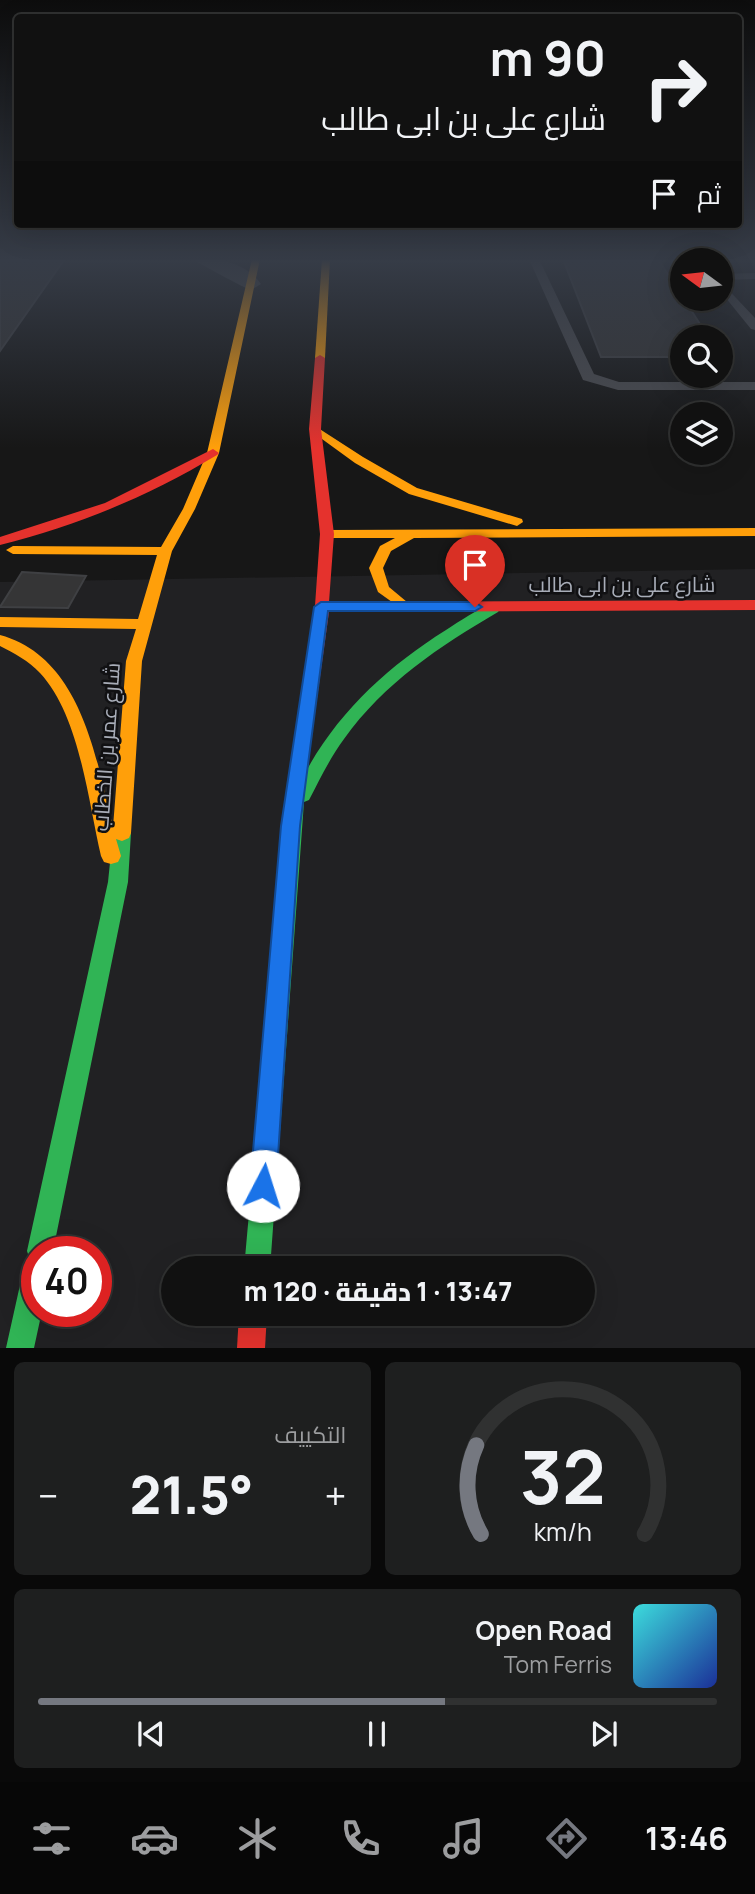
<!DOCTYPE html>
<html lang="ar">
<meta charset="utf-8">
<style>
:root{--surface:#111;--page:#1e1f1f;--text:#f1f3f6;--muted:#9c9d9f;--line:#303131;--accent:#757880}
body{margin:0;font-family:Manrope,Cairo,sans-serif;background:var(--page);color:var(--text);direction:rtl;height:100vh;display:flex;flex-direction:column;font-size:26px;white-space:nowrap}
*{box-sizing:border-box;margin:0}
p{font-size:23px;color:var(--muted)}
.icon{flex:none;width:38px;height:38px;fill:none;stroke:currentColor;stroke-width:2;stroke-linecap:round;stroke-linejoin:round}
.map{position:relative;height:1348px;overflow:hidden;direction:ltr}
.sheet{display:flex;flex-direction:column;gap:14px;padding:14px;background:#090909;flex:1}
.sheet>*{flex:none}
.top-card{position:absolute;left:14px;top:14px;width:728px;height:214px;border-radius:7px;box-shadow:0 7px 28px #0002,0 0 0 2px var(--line);direction:rtl;background:#111;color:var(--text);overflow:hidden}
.needle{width:46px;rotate:285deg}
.fabs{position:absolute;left:670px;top:248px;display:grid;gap:14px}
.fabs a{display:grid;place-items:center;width:63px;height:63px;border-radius:50%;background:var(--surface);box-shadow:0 7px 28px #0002,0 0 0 2px var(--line);font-size:35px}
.speed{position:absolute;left:21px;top:1236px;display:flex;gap:14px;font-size:35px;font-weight:700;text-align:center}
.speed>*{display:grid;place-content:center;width:91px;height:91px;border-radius:50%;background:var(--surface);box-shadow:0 7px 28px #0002,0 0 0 2px var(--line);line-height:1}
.speed .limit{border:10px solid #d22;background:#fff;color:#111}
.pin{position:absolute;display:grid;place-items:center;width:60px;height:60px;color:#fff;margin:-72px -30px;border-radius:50% 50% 50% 0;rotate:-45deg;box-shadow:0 0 7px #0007}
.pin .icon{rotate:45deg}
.me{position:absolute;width:77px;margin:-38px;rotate:5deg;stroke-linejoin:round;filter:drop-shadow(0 0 5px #0008)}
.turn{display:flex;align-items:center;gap:24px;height:147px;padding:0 21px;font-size:32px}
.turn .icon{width:91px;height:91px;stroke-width:2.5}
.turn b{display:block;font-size:49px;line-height:60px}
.then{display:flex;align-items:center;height:66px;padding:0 21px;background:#0003;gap:14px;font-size:26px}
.big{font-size:52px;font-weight:800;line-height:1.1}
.sheet .card{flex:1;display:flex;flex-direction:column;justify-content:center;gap:10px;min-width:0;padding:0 24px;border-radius:10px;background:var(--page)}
.sheet .dial{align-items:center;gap:0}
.dial svg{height:182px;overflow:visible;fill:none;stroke:var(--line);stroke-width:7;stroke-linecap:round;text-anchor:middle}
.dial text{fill:var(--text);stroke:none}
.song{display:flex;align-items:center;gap:21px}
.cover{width:84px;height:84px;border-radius:10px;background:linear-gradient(135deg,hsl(180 70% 55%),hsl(230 70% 35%))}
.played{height:7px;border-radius:4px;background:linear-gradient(90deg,var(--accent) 60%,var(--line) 60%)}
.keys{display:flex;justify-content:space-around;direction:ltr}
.heat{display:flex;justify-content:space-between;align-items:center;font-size:38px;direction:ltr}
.sheet .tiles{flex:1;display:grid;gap:14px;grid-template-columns:1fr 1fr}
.card:last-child{grid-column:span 2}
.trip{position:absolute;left:161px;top:1256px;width:434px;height:70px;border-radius:35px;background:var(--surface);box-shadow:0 7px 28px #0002,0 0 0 2px var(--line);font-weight:800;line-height:70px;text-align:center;direction:rtl}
.dock{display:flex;height:112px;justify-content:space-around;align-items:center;background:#070707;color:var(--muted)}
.dock .icon{width:49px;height:49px}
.dock .on{color:var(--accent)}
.dock b{font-size:32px;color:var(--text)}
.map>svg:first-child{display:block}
.built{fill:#212123;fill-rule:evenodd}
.building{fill:#353536;stroke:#3f4043;stroke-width:2}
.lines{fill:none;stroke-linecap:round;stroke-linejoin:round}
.lane{fill:#4b4c50;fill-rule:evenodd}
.street{fill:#4b4c50;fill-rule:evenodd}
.fast{fill:#30b455;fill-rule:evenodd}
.slow{fill:#ff9f0a;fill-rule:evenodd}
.jam{fill:#e5322d;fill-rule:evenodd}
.route{fill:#1a73e8;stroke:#114b97;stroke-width:2}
.labels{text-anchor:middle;stroke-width:5;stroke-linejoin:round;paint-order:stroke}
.street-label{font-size:21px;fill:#a8adb8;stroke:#111113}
</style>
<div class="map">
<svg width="755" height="1348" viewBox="0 0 755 1348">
<rect width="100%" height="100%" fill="#171717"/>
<path class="built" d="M 755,569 L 755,1348 L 0,1348 L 0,582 ZM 37,1251 L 96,1251 L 96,1311 L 37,1311 ZM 173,1269 L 583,1269 L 583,1314 L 173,1314 Z"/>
<g class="building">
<polygon points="563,259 658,259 709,338 682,338 682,357 601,357"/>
<polygon points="0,260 64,260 0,351"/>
<polygon points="22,572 86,576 68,608 0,607"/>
</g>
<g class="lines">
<g class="lane">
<polygon points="529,259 539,259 594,374 619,382 755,382 755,390 618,390 583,380"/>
<polygon points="694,259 704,259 705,261 694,261"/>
<polygon points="755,273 755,279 721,280 721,274"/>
<polygon points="721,282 755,318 755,330 751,329 721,292"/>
</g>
<path class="street" d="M 193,259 C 218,258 245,262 261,284 L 251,290 C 246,289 196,262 193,259 Z"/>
<g class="fast">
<path d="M 493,604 L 500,609 L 498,612 C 440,646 384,683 344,739 C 330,758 320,779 309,800 L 304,802 L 270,1269 L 244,1269 L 288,778 L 291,773 L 297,771 L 304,775 C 337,713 387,667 446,630 C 460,621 477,609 493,604 Z"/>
<polygon points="122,825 129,828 131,833 128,882 53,1251 37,1251 37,1311 42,1311 34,1348 6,1348 24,1267 29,1257 27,1251 108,882 113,833 115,828"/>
</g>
<g class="slow">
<path d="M 252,259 L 260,259 L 219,453 L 195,509 L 172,551 L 142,661 L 131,833 L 129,838 L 122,841 L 116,839 L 121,856 L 118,862 L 111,864 L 104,862 L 101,856 C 88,801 80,716 40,673 C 29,661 14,653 0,646 L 0,635 C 81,657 96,757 113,827 L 126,661 L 136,629 L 0,627 L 0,617 L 138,619 L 157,555 L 13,554 L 6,550 L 13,546 L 161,547 L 183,509 L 207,453 Z"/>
<polygon points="322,259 330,259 325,358 320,361 315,358"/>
<polygon points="315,426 363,457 417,488 522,519 523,522 517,526 409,494 355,463 311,431 311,427"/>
<polygon points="755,528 755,536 414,538 391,551 383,568 389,587 413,607 406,612 378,592 369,568 380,546 395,538 327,538 320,534 327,530"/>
</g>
<g class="jam">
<polygon points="320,355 325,358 321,429 334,534 329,602 755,600 755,610 329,612 306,778 303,783 297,785 291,783 288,778 314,620 320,534 309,429 315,358"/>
<path d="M 213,449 L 219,453 L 217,455 C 149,496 77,526 0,545 L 0,537 L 105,503 Z"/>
<polygon points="239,1314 267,1314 265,1348 237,1348"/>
</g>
</g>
<linearGradient id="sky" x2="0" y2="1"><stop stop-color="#0d0d0d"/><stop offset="0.58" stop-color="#363c47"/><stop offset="1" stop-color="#363c47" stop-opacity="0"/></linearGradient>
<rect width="755" height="448" fill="url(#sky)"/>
<polygon class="route" points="321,602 475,602 482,607 475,611 328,611 300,826 276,1186 272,1195 263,1199 254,1195 250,1186 281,826 314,607"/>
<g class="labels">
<g class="street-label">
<text x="622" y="592">شارع على بن ابى طالب</text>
<text transform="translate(107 747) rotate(-86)" y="7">شارع عمر بن الخطاب</text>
</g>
</g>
</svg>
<div class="fabs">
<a><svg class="needle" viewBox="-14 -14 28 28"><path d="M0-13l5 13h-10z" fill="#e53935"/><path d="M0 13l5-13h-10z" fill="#9c9d9f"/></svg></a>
<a><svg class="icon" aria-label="search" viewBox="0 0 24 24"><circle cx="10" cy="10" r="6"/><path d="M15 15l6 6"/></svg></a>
<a><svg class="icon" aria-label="layers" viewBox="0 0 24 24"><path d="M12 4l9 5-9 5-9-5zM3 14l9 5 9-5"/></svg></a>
</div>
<div class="speed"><div class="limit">40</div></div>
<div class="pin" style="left:475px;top:607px;background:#d93025"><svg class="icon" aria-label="arrive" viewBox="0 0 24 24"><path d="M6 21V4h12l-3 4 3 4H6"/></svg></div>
<svg class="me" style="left:263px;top:1186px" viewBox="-20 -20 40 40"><circle r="19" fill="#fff"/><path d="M0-13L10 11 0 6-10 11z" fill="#1a73e8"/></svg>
<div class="trip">13:47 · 1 دقيقة · 120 m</div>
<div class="top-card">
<div class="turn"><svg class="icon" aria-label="right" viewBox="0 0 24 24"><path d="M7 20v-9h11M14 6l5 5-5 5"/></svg><div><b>90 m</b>شارع على بن ابى طالب</div></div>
<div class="then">ثم<svg class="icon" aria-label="arrive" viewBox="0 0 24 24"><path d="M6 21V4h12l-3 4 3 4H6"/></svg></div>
</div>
</div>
<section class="sheet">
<div class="tiles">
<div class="card dial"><svg viewBox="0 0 100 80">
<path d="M14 69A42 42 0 1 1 86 69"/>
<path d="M14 69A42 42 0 0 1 12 30" stroke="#757880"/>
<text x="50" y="56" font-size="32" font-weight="700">32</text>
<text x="50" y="72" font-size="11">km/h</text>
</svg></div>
<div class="card"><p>التكييف</p>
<div class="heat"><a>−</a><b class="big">21.5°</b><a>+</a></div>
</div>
<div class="card">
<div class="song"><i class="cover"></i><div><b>Open Road</b><p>Tom Ferris</p></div></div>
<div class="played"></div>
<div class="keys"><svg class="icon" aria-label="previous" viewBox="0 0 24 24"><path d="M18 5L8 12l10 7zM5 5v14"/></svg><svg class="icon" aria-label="pause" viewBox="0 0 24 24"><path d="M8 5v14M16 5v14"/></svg><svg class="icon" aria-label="next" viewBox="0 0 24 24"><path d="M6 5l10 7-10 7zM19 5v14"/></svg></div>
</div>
</div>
</section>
<nav class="dock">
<b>13:46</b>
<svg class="icon on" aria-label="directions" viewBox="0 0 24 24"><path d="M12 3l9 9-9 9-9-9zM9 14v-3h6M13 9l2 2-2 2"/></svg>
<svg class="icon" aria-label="music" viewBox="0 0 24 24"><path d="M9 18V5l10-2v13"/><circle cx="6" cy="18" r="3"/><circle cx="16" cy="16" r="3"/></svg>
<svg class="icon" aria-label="phone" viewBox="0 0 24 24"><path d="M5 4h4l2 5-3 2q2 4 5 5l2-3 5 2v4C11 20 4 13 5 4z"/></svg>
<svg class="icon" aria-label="climate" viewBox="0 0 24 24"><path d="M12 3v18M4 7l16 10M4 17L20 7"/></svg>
<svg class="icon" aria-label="car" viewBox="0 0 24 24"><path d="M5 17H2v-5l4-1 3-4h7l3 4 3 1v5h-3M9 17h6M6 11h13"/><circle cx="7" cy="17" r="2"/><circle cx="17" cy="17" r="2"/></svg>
<svg class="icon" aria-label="filters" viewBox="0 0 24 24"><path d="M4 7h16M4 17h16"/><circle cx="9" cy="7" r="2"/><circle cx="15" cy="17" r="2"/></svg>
</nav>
